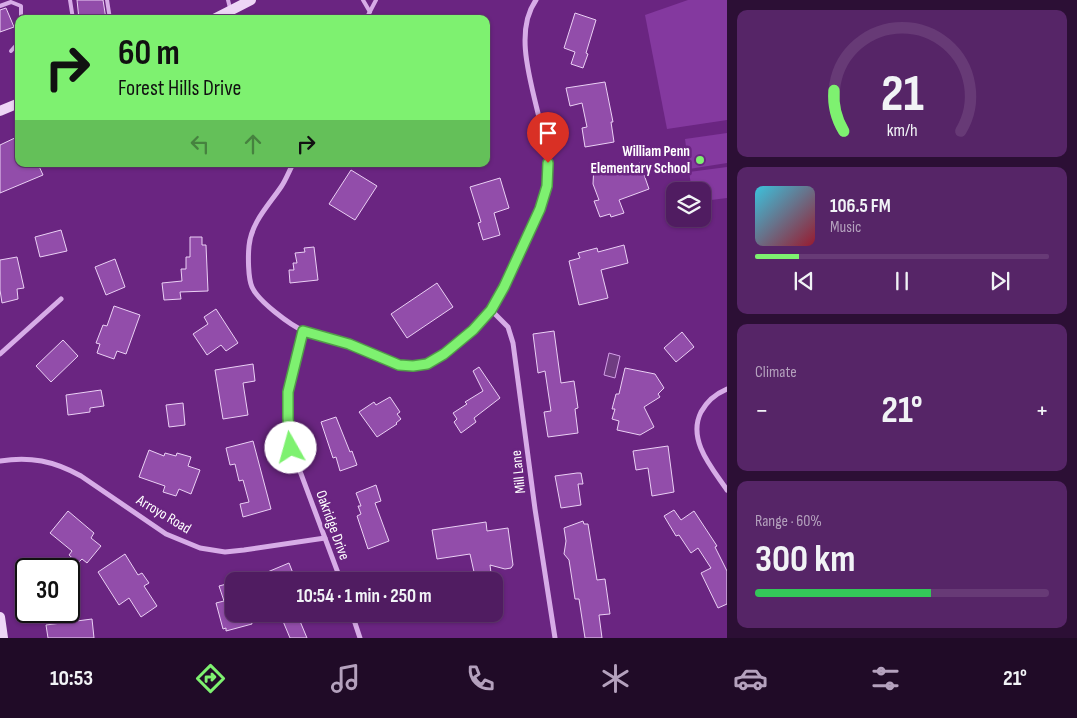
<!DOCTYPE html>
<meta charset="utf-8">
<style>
:root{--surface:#501c61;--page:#562567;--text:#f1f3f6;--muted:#b4a1bd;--line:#673a76;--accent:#7ef170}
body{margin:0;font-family:"Sofia Sans Condensed",sans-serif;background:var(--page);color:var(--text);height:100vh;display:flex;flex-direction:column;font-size:19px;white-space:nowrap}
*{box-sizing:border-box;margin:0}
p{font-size:16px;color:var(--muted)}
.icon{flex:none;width:28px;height:28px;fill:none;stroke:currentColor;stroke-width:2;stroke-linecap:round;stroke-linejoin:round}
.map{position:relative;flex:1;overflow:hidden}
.side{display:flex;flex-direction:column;gap:10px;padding:10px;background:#2c0f35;width:350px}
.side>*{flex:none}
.top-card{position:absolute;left:15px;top:15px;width:475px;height:152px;border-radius:10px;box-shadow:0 1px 4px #0004,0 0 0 1px var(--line);background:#7ef170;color:#111;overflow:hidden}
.tools{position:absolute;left:666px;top:182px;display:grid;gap:10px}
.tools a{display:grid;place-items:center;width:45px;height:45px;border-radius:10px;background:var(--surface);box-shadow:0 1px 4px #0004,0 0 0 1px var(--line);font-size:25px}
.speed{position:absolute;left:15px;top:558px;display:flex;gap:10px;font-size:25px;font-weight:700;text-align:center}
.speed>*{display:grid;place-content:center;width:65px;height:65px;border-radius:50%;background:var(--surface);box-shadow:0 1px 4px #0004,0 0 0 1px var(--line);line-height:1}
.speed .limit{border:2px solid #111;border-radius:8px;background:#fff;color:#111}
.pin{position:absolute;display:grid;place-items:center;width:42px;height:42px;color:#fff;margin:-51px -21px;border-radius:50% 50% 50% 0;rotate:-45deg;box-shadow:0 0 5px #0007}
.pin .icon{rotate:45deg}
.me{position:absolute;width:55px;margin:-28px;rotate:353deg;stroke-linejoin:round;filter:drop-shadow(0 0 4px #0008)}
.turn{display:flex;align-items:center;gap:18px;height:105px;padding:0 20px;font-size:22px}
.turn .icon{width:65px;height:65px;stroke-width:2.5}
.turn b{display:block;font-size:35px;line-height:42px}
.lanes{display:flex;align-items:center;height:48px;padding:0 20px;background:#0003;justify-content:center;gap:25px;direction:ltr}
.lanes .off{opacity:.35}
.big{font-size:38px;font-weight:700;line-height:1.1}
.side .card{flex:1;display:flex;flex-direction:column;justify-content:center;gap:8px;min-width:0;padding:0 18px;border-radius:10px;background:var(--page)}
.side .dial{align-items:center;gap:0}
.dial svg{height:130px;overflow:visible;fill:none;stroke:var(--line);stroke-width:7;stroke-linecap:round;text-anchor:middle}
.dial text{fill:var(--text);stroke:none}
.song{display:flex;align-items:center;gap:15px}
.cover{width:60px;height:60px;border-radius:8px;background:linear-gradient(135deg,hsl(190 70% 55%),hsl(350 70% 35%))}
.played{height:5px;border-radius:2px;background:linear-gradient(90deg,var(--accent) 15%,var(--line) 15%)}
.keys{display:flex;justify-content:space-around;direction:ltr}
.heat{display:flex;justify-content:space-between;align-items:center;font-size:28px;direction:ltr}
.charge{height:8px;border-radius:4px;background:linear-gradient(90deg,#34c759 60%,var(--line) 0)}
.trip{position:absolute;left:225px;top:572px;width:278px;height:50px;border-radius:10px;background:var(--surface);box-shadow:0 1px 4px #0004,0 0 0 1px var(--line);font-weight:700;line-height:50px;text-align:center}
.tabs{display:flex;height:80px;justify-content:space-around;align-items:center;background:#200b27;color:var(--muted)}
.tabs .icon{width:35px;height:35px}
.tabs .selected{color:var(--accent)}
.tabs b{font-size:22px;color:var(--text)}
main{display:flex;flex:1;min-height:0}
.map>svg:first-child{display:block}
.green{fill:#84399f}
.water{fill:#6f3c81;stroke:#d4a0e8}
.building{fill:#924daa;stroke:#ebd0f5}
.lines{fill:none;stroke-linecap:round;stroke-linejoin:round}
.service{stroke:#d7ace7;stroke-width:4}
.minor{stroke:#d7ace7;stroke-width:5}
.secondary{stroke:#eed6f6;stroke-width:10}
.route-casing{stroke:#529d49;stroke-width:12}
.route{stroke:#7ef170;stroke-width:9}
.poi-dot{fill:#7ef170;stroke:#6a2581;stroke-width:2}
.labels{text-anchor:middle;stroke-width:5;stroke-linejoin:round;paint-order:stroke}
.poi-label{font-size:15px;font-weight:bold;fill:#fff;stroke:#6a2581;text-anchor:end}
.street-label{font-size:15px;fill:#fff;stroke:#6a2581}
</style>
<main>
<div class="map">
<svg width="727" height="638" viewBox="0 0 727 638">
<rect width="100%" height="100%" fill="#6a2581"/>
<g class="green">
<polygon points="688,0 727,0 727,120 667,129 645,15"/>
<polygon points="727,133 727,163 689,169 685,139"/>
<polygon points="727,167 727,198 703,201 702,191 692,191 689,172"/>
</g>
<polygon class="water" points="609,353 620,356 615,378 604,375"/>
<g class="building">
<polygon points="77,0 103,0 106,19 79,19"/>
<polygon points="6,8 14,27 0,32 0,10"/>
<polygon points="575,13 596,20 586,53 588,54 583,68 571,64 575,52 564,48"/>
<polygon points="605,82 613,122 611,122 614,142 585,147 582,128 587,127 582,103 570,106 566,88"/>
<polygon points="19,136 19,164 38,164 43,175 0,193 0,145"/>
<polygon points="640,163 649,189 619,200 624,213 611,217 610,214 600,217 594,201 599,200 593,184 594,165 613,165 613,173"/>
<polygon points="351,170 377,186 355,220 329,204"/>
<polygon points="500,178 509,208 494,213 500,235 483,240 478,223 481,222 470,187"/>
<polygon points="61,230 67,251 40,257 35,237"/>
<polygon points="190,237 202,237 202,245 206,245 208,291 180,292 181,299 164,300 162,283 182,281 181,269 186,269 186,257 190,257"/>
<polygon points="624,245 628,263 601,270 608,298 579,305 569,261 580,258 578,253 597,248 598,252"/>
<polygon points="314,247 318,280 290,283 289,270 294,270 293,263 297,263 295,253 305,252 304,248"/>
<polygon points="17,257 24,288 17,289 18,299 2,303 0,290 0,260"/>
<polygon points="115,259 125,287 106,295 95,267"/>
<polygon points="437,283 453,307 407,338 391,314"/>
<polygon points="114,306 140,315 126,354 117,351 114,359 97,353 100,344 96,343 103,325 107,326"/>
<polygon points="216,309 238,343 226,351 221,345 207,355 193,334 208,324 204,317"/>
<polygon points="554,331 561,383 574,381 578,408 575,409 578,433 548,437 544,412 551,411 545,371 538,373 533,334"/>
<polygon points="682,332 694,347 676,362 664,348"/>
<polygon points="63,340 78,356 51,382 36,366"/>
<polygon points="253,364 255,381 243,383 248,415 223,419 215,370"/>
<polygon points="479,367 500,398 474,418 476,422 461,433 454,422 457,419 453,413 467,404 465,402 483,391 473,371"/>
<polygon points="625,368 655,374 664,388 658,394 660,397 644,407 654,427 640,435 617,430 619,421 612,419 615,409 612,409 616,394 619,394"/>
<polygon points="101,390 104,406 90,408 90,412 68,415 66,395"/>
<polygon points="390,397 400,412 397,414 401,419 396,423 397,424 377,437 359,412 374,402 376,405"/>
<polygon points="183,403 185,425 169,427 166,405"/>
<polygon points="336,417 350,452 352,451 357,465 340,471 336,457 333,458 321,422"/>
<polygon points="253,441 271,509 243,517 240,504 249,502 243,480 239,481 235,464 230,465 226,448"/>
<polygon points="668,446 674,492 652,496 648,468 636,470 633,451"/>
<polygon points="149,450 164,456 165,453 176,456 177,453 191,457 188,466 200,470 191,494 179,489 176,496 163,492 165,486 139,477"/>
<polygon points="577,473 581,473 583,484 578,484 581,505 561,508 555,476"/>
<polygon points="376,485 381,501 375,503 389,541 368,549 357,516 361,514 358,506 361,506 356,493"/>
<polygon points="674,510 681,520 694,511 717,546 715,547 727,571 727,604 718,608 701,573 711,568 698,548 691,553 679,535 676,536 664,516"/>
<polygon points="68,511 94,533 91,538 101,546 87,563 82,559 78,563 69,555 72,551 50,533"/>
<polygon points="583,521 584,524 588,524 597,580 605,579 610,614 599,615 602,638 585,638 579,599 575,599 569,560 564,554 566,541 564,528"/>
<polygon points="486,522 487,531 508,528 513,565 511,568 505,569 490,565 492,581 476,581 470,554 437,559 432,530"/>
<polygon points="125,554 138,575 142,573 149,583 144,586 157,606 141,617 129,598 119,605 98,572"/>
<polygon points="289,563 296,581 246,581"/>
<polygon points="234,582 234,614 250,614 252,624 226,631 226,628 223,629 216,603 224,601 219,586"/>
<polygon points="280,614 297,614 307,638 290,638"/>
<polygon points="92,619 94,638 48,638 46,625"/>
</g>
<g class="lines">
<g class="service">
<polyline points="70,0 73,19"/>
<polyline points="107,0 110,19"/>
<polyline points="228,0 230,8"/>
<polyline points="363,0 370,12"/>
<polyline points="0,6 11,2 21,6 21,19"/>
<polyline points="366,19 376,0"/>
<polyline points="11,51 19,42"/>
</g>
<g class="minor">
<path d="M 293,164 C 289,171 286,180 281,187 C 268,206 251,223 249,246 C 248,256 248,278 252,287 C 258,301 290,325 304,331 C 319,338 336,338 351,344 C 374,353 400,372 426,364 C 446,358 476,327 489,311 C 503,295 510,274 519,255 C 529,233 541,211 546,188 C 548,181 548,173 547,166 C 547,118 506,42 536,0"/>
<polyline points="491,310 508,327 513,343 535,509 555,638"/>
<polyline points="303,331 288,392 288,419 291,447 341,581"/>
<polyline points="0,354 61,299"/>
<path d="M 727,389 C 715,394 707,401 701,412 C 687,440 712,468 727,490"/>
<path d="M 0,461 C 30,456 54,461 81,476 L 166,534 L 200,548 L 225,552 L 244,550 L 325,538"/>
<polyline points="352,614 360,638"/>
</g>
<g class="secondary">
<polyline points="214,19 251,0"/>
<polyline points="0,111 19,103"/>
<polyline points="0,617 3,638"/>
</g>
</g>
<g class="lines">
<g class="route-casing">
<polyline id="route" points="291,448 288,418 288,392 303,331 349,344 399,365 413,366 427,364 444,354 473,330 491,310 504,287 540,209 547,186 548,163"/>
</g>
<use href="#route" class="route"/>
</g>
<circle class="poi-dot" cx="700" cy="160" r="5"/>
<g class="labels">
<g class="poi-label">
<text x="690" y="156">William Penn<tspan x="690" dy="17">Elementary School</tspan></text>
</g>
<g class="street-label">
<text transform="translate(518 472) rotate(-96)" y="5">Mill Lane</text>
<text transform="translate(164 514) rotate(31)" y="5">Arroyo Road</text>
<text transform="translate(333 525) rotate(70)" y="5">Oakridge Drive</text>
</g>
</g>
</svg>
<div class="tools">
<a><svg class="icon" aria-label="layers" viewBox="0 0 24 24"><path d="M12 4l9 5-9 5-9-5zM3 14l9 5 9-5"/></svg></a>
</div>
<div class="speed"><div class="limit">30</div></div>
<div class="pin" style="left:548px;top:163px;background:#d93025"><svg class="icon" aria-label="arrive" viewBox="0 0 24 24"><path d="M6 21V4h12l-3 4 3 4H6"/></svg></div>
<svg class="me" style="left:291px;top:448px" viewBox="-20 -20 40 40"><circle r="19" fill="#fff"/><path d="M0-13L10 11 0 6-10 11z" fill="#7ef170"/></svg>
<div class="trip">10:54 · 1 min · 250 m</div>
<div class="top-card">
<div class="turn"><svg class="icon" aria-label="right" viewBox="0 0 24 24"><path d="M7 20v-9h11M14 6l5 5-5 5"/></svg><div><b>60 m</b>Forest Hills Drive</div></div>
<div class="lanes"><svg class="icon off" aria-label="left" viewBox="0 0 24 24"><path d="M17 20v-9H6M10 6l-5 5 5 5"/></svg><svg class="icon off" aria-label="ahead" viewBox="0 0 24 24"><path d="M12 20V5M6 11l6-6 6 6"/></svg><svg class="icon" aria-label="right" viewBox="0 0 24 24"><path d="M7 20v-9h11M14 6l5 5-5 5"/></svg></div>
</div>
</div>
<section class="side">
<div class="card dial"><svg viewBox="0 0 100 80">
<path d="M14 69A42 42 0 1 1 86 69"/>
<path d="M14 69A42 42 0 0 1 8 44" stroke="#7ef170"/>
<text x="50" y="56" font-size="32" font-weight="700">21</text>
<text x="50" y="72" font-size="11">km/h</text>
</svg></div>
<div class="card">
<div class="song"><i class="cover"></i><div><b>106.5 FM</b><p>Music</p></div></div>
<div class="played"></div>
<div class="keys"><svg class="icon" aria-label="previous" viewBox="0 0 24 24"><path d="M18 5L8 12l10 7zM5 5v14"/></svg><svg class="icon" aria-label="pause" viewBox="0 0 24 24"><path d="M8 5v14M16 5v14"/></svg><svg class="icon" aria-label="next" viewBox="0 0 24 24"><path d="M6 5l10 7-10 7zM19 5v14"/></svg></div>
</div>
<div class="card"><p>Climate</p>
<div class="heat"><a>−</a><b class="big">21°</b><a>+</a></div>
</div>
<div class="card"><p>Range · 60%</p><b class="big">300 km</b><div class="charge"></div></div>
</section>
</main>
<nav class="tabs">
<b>10:53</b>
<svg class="icon selected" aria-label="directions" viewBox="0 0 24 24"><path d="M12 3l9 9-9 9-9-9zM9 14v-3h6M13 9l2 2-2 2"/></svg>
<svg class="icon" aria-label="music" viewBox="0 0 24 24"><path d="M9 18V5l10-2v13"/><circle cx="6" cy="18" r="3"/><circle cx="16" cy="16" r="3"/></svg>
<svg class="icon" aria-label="phone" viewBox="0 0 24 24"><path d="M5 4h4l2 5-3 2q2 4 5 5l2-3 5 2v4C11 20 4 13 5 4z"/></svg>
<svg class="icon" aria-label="climate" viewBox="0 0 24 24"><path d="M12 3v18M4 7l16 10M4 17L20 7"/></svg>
<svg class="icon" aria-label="car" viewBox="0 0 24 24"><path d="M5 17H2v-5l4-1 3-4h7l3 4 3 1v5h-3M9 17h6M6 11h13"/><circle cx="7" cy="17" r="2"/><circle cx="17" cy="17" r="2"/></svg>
<svg class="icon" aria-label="filters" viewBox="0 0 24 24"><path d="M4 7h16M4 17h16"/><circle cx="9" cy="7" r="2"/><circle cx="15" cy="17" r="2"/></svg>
<b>21°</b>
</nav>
